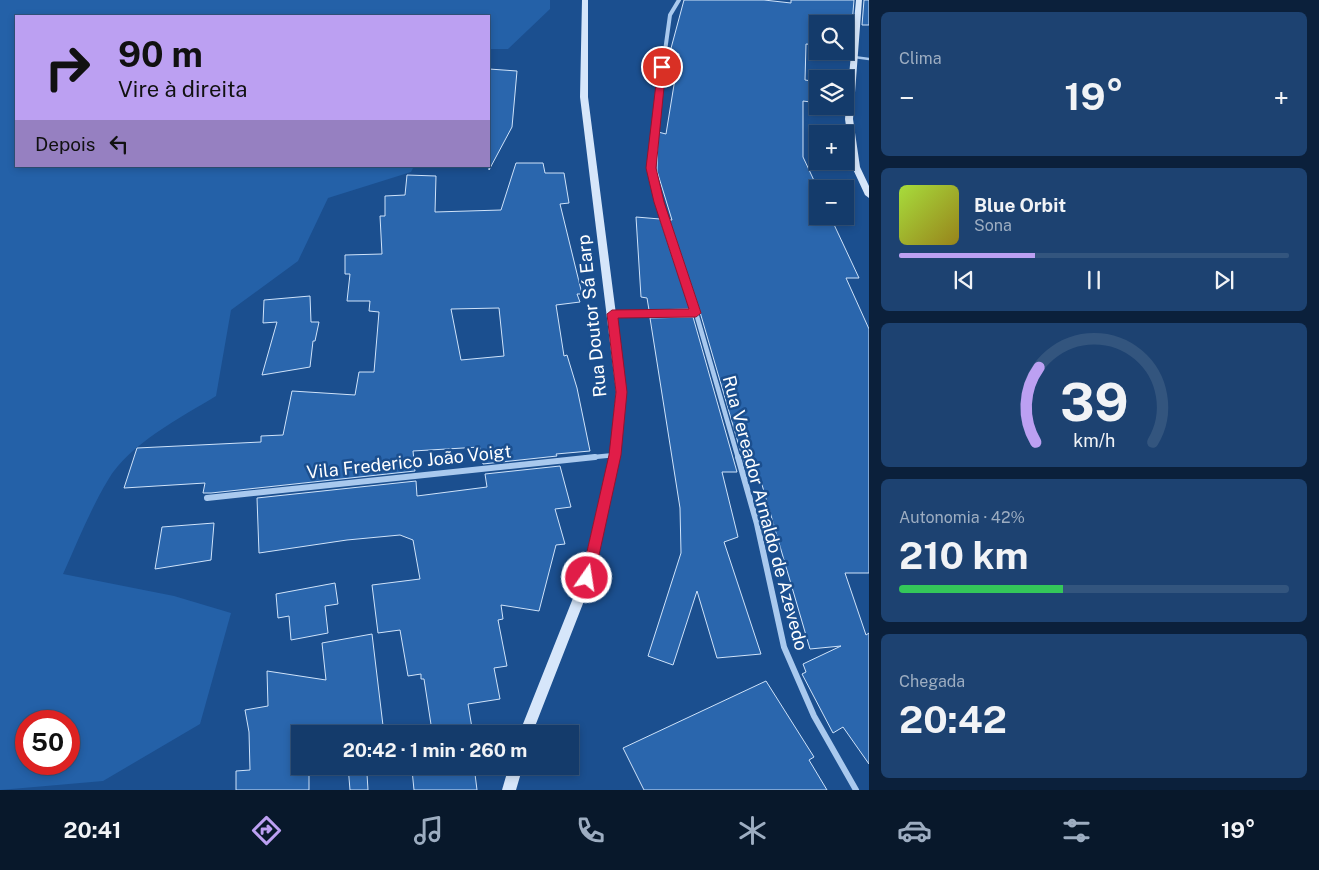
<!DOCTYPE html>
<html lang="pt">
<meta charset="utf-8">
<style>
:root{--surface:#143b6b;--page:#1d4271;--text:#f1f3f6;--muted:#9dadc1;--line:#33557e;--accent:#bca0f2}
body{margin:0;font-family:"Public Sans",sans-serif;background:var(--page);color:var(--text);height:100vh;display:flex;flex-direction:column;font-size:19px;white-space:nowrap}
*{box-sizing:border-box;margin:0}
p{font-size:16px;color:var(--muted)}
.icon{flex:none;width:28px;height:28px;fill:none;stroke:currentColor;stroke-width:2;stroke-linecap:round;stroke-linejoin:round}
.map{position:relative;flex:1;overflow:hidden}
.side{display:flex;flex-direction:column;gap:12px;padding:12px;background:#0b203b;width:450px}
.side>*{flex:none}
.guide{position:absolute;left:15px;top:15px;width:475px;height:152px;border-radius:0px;box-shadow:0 2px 8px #0003,0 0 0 1px var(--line);background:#bca0f2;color:#111;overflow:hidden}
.fabs{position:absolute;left:809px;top:15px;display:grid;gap:10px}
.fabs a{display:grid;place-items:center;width:45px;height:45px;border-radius:0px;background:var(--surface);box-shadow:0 2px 8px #0003,0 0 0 1px var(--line);font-size:25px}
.speed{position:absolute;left:15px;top:710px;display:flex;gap:10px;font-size:25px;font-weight:700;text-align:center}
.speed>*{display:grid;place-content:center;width:65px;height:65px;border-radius:50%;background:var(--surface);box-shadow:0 2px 8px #0003,0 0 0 1px var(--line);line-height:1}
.speed .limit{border:8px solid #d22;background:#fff;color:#111}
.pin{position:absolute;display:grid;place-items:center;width:42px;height:42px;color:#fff;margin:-21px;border:2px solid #fff;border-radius:50%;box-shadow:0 1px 5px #0007}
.me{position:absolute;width:55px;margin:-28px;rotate:13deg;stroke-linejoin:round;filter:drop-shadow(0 0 4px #0008)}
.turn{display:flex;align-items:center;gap:18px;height:105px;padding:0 20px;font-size:22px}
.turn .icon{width:65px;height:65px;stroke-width:2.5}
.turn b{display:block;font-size:35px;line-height:42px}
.then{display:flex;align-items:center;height:48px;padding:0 20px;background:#0003;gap:10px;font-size:19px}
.big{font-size:38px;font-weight:700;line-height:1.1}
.side .widget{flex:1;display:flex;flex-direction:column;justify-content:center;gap:8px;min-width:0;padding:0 18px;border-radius:8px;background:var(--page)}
.side .dial{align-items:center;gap:0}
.dial svg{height:130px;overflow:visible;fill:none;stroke:var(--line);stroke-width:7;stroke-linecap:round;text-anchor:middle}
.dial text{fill:var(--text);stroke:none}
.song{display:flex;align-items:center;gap:15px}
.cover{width:60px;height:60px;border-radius:8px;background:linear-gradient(135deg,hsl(80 70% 55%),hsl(50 70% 35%))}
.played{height:5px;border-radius:2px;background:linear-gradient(90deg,var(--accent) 35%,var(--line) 35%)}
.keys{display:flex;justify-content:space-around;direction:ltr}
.heat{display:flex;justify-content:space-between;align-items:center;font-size:28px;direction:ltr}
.charge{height:8px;border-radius:4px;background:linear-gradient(90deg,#34c759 42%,var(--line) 0)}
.trip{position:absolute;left:291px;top:725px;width:288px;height:50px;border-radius:0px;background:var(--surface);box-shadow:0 2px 8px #0003,0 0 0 1px var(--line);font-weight:700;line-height:50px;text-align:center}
.menu{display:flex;height:80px;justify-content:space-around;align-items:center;background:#08182b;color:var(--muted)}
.menu .icon{width:35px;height:35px}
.menu .on{color:var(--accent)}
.menu b{font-size:22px;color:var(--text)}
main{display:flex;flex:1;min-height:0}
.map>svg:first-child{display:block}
.green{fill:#2461a8;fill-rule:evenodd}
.building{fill:#2a66ad;stroke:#cfe3fa;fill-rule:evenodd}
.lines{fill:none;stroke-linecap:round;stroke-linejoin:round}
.service{stroke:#a9c9ee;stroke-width:2.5}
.minor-far2{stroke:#a9c9ee;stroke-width:4}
.minor-far1{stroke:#a9c9ee;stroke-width:4.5}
.minor{stroke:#a9c9ee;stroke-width:6}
.secondary{fill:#d6e6fa;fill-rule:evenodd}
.route{fill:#e11d48;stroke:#92132f}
.labels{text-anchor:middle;stroke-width:5;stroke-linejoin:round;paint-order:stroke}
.street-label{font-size:18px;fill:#fff;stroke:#1b4f8f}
</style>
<main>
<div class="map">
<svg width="869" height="790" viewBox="0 0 869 790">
<rect width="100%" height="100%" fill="#1b4f8f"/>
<path class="green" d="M 0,0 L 550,0 L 550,9 L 508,49 L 489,49 L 489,16 L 16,16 L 16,166 L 414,166 L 411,172 L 328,198 L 298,261 L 231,310 L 216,396 C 180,418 129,444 108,480 C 90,510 77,543 63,574 L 174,596 L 231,613 L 200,724 L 103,781 L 0,790 ZM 26,721 L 69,721 L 69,764 L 26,764 Z"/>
<g class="building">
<polygon points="684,0 764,0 791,3 791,0 854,0 852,24 818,21 818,45 806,44 805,80 818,82 818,103 803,101 803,157 818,189 818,216 830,216 859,278 846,278 869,329 869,573 845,573 866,635 869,633 869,764 843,727 833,733 802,674 806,672 803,664 841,646 810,649 758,471 747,472 741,453 700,312 669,220 672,220 657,171 658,132 666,134 679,54 670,52"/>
<polygon points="864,0 869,0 869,25 862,25"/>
<polygon points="489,69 517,71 512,127 489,170"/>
<path d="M 516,163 L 543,163 L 545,173 L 564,173 L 569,203 L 560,204 L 582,294 L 577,294 L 580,302 L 556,305 L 564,356 L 567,355 L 577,388 L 590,451 L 556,454 L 557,456 L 483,464 L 480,447 L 413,451 L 415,471 L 211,493 L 203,493 L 205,483 L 124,488 L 137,448 L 261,442 L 261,436 L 283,435 L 292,391 L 355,395 L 359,372 L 374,372 L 379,312 L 369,311 L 370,301 L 347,301 L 350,274 L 345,274 L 345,255 L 382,254 L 380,216 L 385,216 L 385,196 L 405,195 L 407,175 L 436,176 L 435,212 L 501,210 ZM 499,308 L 504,356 L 461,360 L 451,309 Z"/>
<polygon points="636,217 660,219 690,309 649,310 647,298 641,297"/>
<polygon points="310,296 311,322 319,322 315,341 313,341 310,367 262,375 277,322 263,323 264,300"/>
<polygon points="693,317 737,472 722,472 738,537 724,542 761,654 717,658 697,591 673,665 648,656 681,553 680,508 650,318"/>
<polygon points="560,466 571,507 555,509 565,544 556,545 539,611 501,605 503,619 498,620 507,666 494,668 500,699 468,704 473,734 420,734 432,731 424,679 421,679 421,674 408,676 400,630 378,633 372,585 420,579 413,540 400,535 347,540 259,553 257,498 416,481 417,496 487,487 485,474"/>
<polygon points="214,523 211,560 155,569 162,527"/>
<polygon points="335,583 338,604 325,606 328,633 291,640 289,616 278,618 276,594"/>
<polygon points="372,634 384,734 300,734 300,766 309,766 309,790 236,790 236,771 250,770 249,732 245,710 268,706 267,671 326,680 322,643"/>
<polygon points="766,681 814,757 809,760 827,790 644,790 623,748"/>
<polygon points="348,766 387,766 388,771 367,774 368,790 350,790"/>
<polygon points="423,766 474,766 477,790 414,790 412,770 423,768"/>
</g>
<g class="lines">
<polyline class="service" points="854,57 869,59"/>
<polyline class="minor-far2" points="659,201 651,169 652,145 670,15 679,0"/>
<g class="minor-far1">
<polyline points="658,199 696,313 738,458"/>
<polyline points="612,314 696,313"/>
<polyline points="584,458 615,455"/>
</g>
<g class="minor">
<polyline points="738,457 757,524 784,647 814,716 856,790"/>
<polyline points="207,498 595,457"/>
</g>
<g class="secondary">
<polygon points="582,0 588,0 588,97 626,392 620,455 593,578 532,734 519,734 581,578 610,455 616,392 580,97"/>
<polygon points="856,0 862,0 853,119 860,167 869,186 869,198 865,195 852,167 845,119"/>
<polygon points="509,766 523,766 516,790 502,790"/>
</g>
</g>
<polygon class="route" points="662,65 666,67 656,168 664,202 701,313 696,317 618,318 627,392 621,455 594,578 592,583 587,585 583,583 581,578 609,455 616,392 607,314 612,310 689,309 654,202 646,168 658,67"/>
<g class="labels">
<g class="street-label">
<text transform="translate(592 316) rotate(-96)" y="6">Rua Doutor Sá Earp</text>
<text transform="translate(409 462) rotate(-6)" y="6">Vila Frederico João Voigt</text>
<text transform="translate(765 513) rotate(75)" y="6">Rua Vereador Arnaldo de Azevedo</text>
</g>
</g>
</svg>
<div class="fabs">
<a><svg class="icon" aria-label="search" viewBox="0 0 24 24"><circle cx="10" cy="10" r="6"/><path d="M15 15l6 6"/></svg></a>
<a><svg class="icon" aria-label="layers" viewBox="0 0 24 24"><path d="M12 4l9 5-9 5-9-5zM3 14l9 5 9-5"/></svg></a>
<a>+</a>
<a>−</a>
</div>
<div class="speed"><div class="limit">50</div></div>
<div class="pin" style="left:662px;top:67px;background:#d93025"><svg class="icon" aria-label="arrive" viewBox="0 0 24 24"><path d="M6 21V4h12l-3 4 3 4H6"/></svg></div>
<svg class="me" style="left:587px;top:578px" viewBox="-20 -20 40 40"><circle r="17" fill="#e11d48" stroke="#fff" stroke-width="3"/><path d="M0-11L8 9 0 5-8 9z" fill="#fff"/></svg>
<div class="trip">20:42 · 1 min · 260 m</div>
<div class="guide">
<div class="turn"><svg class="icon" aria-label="right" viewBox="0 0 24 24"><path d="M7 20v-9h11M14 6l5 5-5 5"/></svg><div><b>90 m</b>Vire à direita</div></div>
<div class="then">Depois<svg class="icon" aria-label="left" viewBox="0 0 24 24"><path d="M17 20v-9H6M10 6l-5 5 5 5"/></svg></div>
</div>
</div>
<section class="side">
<div class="widget"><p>Clima</p>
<div class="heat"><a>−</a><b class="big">19°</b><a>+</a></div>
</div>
<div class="widget">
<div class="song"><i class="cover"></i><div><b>Blue Orbit</b><p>Sona</p></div></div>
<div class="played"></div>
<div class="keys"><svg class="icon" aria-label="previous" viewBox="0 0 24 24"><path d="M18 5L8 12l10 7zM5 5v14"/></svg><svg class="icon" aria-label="pause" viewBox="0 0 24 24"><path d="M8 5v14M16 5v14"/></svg><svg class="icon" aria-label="next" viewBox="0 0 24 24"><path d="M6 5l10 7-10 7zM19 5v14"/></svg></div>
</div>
<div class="widget dial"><svg viewBox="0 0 100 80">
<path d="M14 69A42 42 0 1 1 86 69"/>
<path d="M14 69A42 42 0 0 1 16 23" stroke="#bca0f2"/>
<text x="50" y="56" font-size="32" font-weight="700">39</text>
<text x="50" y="72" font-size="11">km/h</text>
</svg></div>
<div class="widget"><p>Autonomia · 42%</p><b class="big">210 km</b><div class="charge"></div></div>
<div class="widget"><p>Chegada</p><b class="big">20:42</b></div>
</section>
</main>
<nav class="menu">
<b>20:41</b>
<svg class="icon on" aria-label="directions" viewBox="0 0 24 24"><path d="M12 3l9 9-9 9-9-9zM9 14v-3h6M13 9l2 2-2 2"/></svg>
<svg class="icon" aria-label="music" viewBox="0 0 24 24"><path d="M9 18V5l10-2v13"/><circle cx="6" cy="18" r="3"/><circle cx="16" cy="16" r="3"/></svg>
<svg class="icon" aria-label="phone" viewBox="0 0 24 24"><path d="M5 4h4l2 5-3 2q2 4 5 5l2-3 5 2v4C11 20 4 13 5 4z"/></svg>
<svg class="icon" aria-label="climate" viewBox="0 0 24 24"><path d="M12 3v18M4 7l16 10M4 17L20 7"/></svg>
<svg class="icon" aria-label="car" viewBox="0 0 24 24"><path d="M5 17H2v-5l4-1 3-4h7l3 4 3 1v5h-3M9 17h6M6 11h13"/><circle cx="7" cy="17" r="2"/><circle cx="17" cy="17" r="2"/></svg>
<svg class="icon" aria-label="filters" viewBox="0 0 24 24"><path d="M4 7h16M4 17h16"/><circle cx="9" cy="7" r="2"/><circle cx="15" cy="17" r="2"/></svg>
<b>19°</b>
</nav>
